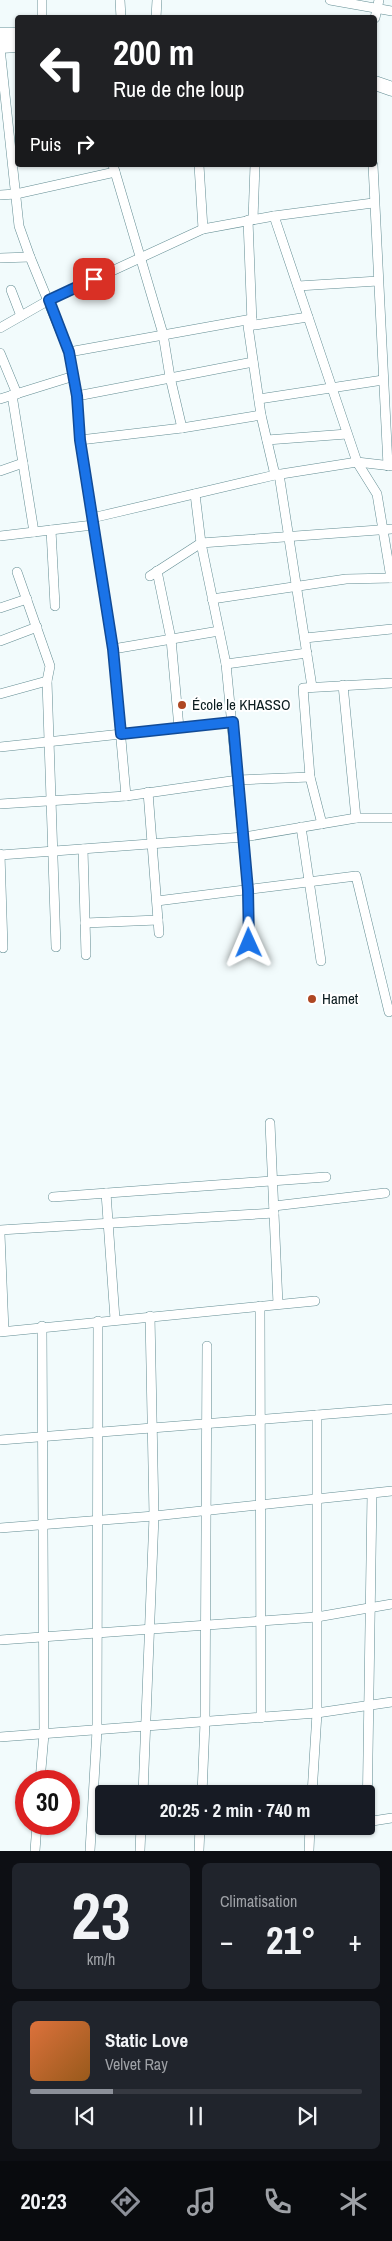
<!DOCTYPE html>
<html lang="fr">
<meta charset="utf-8">
<style>
:root{--surface:#171b24;--page:#20242c;--text:#f1f3f6;--muted:#9ea1a6;--line:#363941;--accent:#8c9099}
body{margin:0;font-family:"Archivo Narrow",sans-serif;background:var(--page);color:var(--text);height:100vh;display:flex;flex-direction:column;font-size:19px;white-space:nowrap}
*{box-sizing:border-box;margin:0}
p{font-size:16px;color:var(--muted)}
.icon{flex:none;width:28px;height:28px;fill:none;stroke:currentColor;stroke-width:2;stroke-linecap:round;stroke-linejoin:round}
.map{position:relative;height:1851px;overflow:hidden}
.sheet{display:flex;flex-direction:column;gap:12px;padding:12px;background:#0d0f14;flex:1}
.sheet>*{flex:none}
.banner{position:absolute;left:15px;top:15px;width:362px;height:152px;border-radius:5px;box-shadow:0 1px 4px #0004;background:#202124;color:#fff;overflow:hidden}
.speed{position:absolute;left:15px;top:1770px;display:flex;gap:10px;font-size:25px;font-weight:700;text-align:center}
.speed>*{display:grid;place-content:center;width:65px;height:65px;border-radius:50%;background:var(--surface);box-shadow:0 1px 4px #0004;line-height:1}
.speed .limit{border:8px solid #d22;background:#fff;color:#111}
.pin{position:absolute;display:grid;place-items:center;width:42px;height:42px;color:#fff;margin:-21px;border-radius:10px;box-shadow:0 2px 8px #0006}
.me{position:absolute;width:55px;margin:-28px;rotate:359deg;stroke-linejoin:round;filter:drop-shadow(0 0 4px #0008)}
.turn{display:flex;align-items:center;gap:18px;height:105px;padding:0 15px;font-size:22px}
.turn .icon{width:65px;height:65px;stroke-width:2.5}
.turn b{display:block;font-size:35px;line-height:42px}
.then{display:flex;align-items:center;height:48px;padding:0 15px;background:#0003;gap:10px;font-size:19px}
.big{font-size:38px;font-weight:700;line-height:1.1}
.sheet .tile{flex:1;display:flex;flex-direction:column;justify-content:center;gap:8px;min-width:0;padding:0 18px;border-radius:8px;background:var(--page)}
.sheet .dial{align-items:center;gap:0}
.dial b{font-size:65px;line-height:1}
.song{display:flex;align-items:center;gap:15px}
.cover{width:60px;height:60px;border-radius:8px;background:linear-gradient(135deg,hsl(20 70% 55%),hsl(30 70% 35%))}
.played{height:5px;border-radius:2px;background:linear-gradient(90deg,var(--accent) 25%,var(--line) 25%)}
.keys{display:flex;justify-content:space-around;direction:ltr}
.heat{display:flex;justify-content:space-between;align-items:center;font-size:28px;direction:ltr}
.sheet .tiles{flex:1;display:grid;gap:12px;grid-template-columns:1fr 1fr}
.tile:last-child{grid-column:span 2}
.trip{position:absolute;left:95px;top:1785px;width:280px;height:50px;border-radius:5px;background:var(--surface);box-shadow:0 1px 4px #0004;font-weight:700;line-height:50px;text-align:center}
.tabs{display:flex;height:80px;justify-content:space-around;align-items:center;background:#090b0e;color:var(--muted)}
.tabs .icon{width:35px;height:35px}
.tabs .current{color:var(--accent)}
.tabs b{font-size:22px;color:var(--text)}
.map>svg:first-child{display:block}
.lines{fill:none;stroke-linecap:round;stroke-linejoin:round}
.minor-casing{stroke:#638d93;stroke-width:10}
.highway-casing{stroke:#638d93;stroke-width:15}
.minor{stroke:#fff;stroke-width:9}
.highway{stroke:#fff;stroke-width:14}
.route-casing{stroke:#114b97;stroke-width:12}
.route{stroke:#1a73e8;stroke-width:9}
.poi-dot{fill:#ae4722;stroke:#fff;stroke-width:2}
.labels{text-anchor:middle;stroke-width:4;stroke-linejoin:round;paint-order:stroke}
.poi-label{font-size:15px;fill:#0b1c1f;stroke:#fff;text-anchor:start}
</style>
<div class="map">
<svg width="392" height="1851" viewBox="0 0 392 1851">
<rect width="100%" height="100%" fill="#f2fbfc"/>
<g class="lines">
<g class="minor-casing">
<g id="minor">
<polyline points="42,0 42,18"/>
<polyline points="120,0 121,18"/>
<polyline points="330,0 392,11"/>
<polyline points="156,18 157,0"/>
<polyline points="375,18 379,0"/>
<polyline points="0,48 19,226 30,257 69,352 77,396 80,440 113,649 126,796"/>
<polyline points="113,165 163,334 170,377 182,428"/>
<polyline points="199,165 203,229"/>
<polyline points="373,165 388,466"/>
<polyline points="0,195 16,194 115,172"/>
<polyline points="274,216 357,462 377,494 391,578"/>
<polyline points="253,219 255,165"/>
<polyline points="248,220 252,323"/>
<polyline points="0,258 30,257"/>
<polyline points="298,286 378,281"/>
<polyline points="11,290 21,316"/>
<polyline points="0,328 49,300 203,229 274,216 373,203"/>
<polyline points="69,352 252,319"/>
<polyline points="0,353 17,394"/>
<polyline points="12,395 34,532"/>
<polyline points="77,396 253,362"/>
<polyline points="0,399 74,376"/>
<polyline points="259,399 383,380"/>
<polyline points="80,440 182,428 261,415"/>
<polyline points="267,440 347,434"/>
<polyline points="0,471 23,463"/>
<polyline points="279,474 312,687"/>
<polyline points="275,475 261,415 248,326 308,317"/>
<polyline points="195,494 201,543 226,664 248,890 249,943"/>
<polyline points="92,518 275,475 357,462 392,466"/>
<polyline points="51,530 55,606"/>
<polyline points="0,536 93,525"/>
<polyline points="157,571 171,639 179,728"/>
<polyline points="17,572 50,666 47,681 56,947"/>
<polyline points="150,576 201,543 392,529"/>
<polyline points="212,599 346,579 392,578"/>
<polyline points="0,608 27,599"/>
<polyline points="305,638 392,629"/>
<polyline points="0,641 37,627"/>
<polyline points="113,649 219,631"/>
<polyline points="226,664 307,653"/>
<polyline points="343,685 356,818"/>
<polyline points="0,694 47,681"/>
<polyline points="0,747 233,722"/>
<polyline points="148,792 159,933"/>
<polyline points="0,804 126,796 238,780 310,777"/>
<polyline points="322,824 310,777 303,688 392,683"/>
<polyline points="301,827 321,961"/>
<polyline points="83,849 86,955"/>
<polyline points="0,854 3,948"/>
<polyline points="0,855 244,837 356,818 392,818"/>
<polyline points="157,901 356,876 389,1012"/>
<polyline points="85,923 158,920"/>
<polyline points="270,1123 278,1304"/>
<polyline points="106,1193 115,1319"/>
<polyline points="53,1197 326,1177"/>
<polyline points="274,1206 385,1193"/>
<polyline points="0,1230 274,1213"/>
<polyline points="0,1234 4,1331"/>
<polyline points="260,1306 261,1718"/>
<polyline points="0,1332 315,1301"/>
<polyline points="0,1440 392,1409"/>
<polyline points="0,1528 154,1516 392,1491"/>
<polyline points="0,1640 317,1617 392,1604"/>
<polyline points="0,1737 317,1713 392,1702"/>
<polyline points="40,1781 44,1734 42,1326"/>
<polyline points="143,1794 154,1516 150,1316"/>
<polyline points="202,1794 205,1722 207,1346"/>
<polyline points="312,1794 317,1713 317,1415"/>
<polyline points="367,1821 372,1494"/>
<polyline points="366,1822 392,1818"/>
<polyline points="310,1829 333,1826"/>
<polyline points="35,1851 37,1824"/>
<polyline points="90,1851 97,1730 98,1321"/>
<polyline points="140,1851 141,1826"/>
<polyline points="199,1851 200,1826"/>
<polyline points="309,1851 310,1826"/>
</g>
</g>
<g class="highway-casing">
<g id="highway">
<polyline points="0,35 18,35"/>
<polyline points="0,46 18,45"/>
<polyline points="375,83 392,89"/>
</g>
</g>
<use href="#minor" class="minor"/>
<use href="#highway" class="highway"/>
</g>
<g class="lines">
<g class="route-casing">
<polyline id="route" points="94,279 49,300 69,352 77,396 80,440 113,649 121,734 233,722 248,890 249,943"/>
</g>
<use href="#route" class="route"/>
</g>
<g class="poi-dot">
<circle cx="182" cy="705" r="5"/>
<circle cx="312" cy="999" r="5"/>
</g>
<g class="labels">
<g class="poi-label">
<text x="192" y="710">École le KHASSO</text>
<text x="322" y="1004">Hamet</text>
</g>
</g>
</svg>
<div class="speed"><div class="limit">30</div></div>
<div class="pin" style="left:94px;top:279px;background:#d93025"><svg class="icon" aria-label="arrive" viewBox="0 0 24 24"><path d="M6 21V4h12l-3 4 3 4H6"/></svg></div>
<svg class="me" style="left:249px;top:943px" viewBox="-20 -20 40 40"><path d="M0-17L14 15 0 8-14 15z" fill="#1a73e8" stroke="#fff" stroke-width="4"/></svg>
<div class="trip">20:25 · 2 min · 740 m</div>
<div class="banner">
<div class="turn"><svg class="icon" aria-label="left" viewBox="0 0 24 24"><path d="M17 20v-9H6M10 6l-5 5 5 5"/></svg><div><b>200 m</b>Rue de che loup</div></div>
<div class="then">Puis<svg class="icon" aria-label="right" viewBox="0 0 24 24"><path d="M7 20v-9h11M14 6l5 5-5 5"/></svg></div>
</div>
</div>
<section class="sheet">
<div class="tiles">
<div class="tile dial"><b>23</b><p>km/h</p></div>
<div class="tile"><p>Climatisation</p>
<div class="heat"><a>−</a><b class="big">21°</b><a>+</a></div>
</div>
<div class="tile">
<div class="song"><i class="cover"></i><div><b>Static Love</b><p>Velvet Ray</p></div></div>
<div class="played"></div>
<div class="keys"><svg class="icon" aria-label="previous" viewBox="0 0 24 24"><path d="M18 5L8 12l10 7zM5 5v14"/></svg><svg class="icon" aria-label="pause" viewBox="0 0 24 24"><path d="M8 5v14M16 5v14"/></svg><svg class="icon" aria-label="next" viewBox="0 0 24 24"><path d="M6 5l10 7-10 7zM19 5v14"/></svg></div>
</div>
</div>
</section>
<nav class="tabs">
<b>20:23</b>
<svg class="icon current" aria-label="directions" viewBox="0 0 24 24"><path d="M12 3l9 9-9 9-9-9zM9 14v-3h6M13 9l2 2-2 2"/></svg>
<svg class="icon" aria-label="music" viewBox="0 0 24 24"><path d="M9 18V5l10-2v13"/><circle cx="6" cy="18" r="3"/><circle cx="16" cy="16" r="3"/></svg>
<svg class="icon" aria-label="phone" viewBox="0 0 24 24"><path d="M5 4h4l2 5-3 2q2 4 5 5l2-3 5 2v4C11 20 4 13 5 4z"/></svg>
<svg class="icon" aria-label="climate" viewBox="0 0 24 24"><path d="M12 3v18M4 7l16 10M4 17L20 7"/></svg>
</nav>
